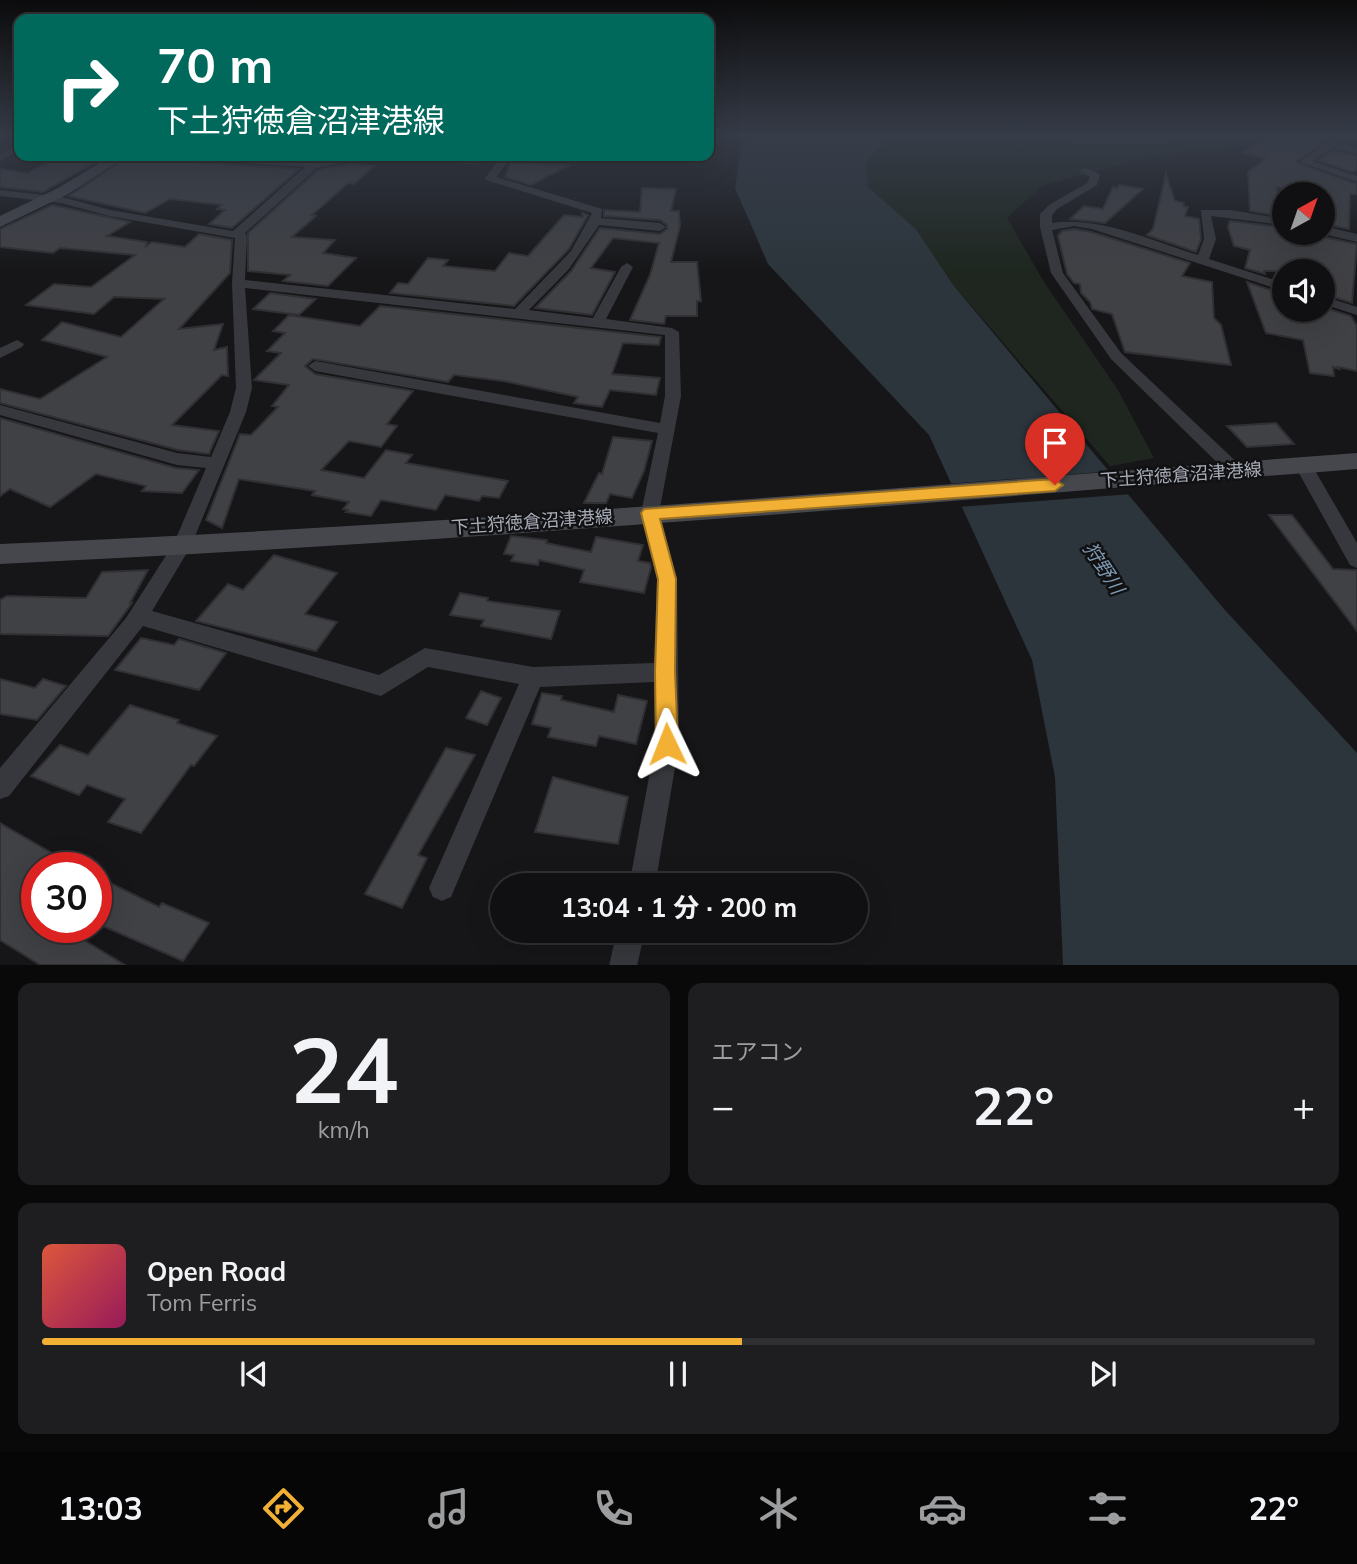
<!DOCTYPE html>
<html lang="ja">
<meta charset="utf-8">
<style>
:root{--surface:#101012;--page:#1e1e20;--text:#f1f3f6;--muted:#9c9d9f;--line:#303032;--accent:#f2b134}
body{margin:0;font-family:Mulish,"Noto Sans JP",sans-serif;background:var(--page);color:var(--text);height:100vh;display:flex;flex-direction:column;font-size:26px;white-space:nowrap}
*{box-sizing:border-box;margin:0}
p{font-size:23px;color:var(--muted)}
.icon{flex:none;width:38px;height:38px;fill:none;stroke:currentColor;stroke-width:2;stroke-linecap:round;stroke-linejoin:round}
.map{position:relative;height:965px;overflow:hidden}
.panel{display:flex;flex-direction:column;gap:18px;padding:18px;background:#09090a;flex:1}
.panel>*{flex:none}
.banner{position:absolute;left:14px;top:14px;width:700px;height:147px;border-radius:14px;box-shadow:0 7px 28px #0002,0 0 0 2px var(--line);background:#00695c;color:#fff;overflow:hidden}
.needle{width:46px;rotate:40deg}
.tools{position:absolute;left:1272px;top:182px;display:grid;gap:14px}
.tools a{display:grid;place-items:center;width:63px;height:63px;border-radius:50%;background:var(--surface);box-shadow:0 7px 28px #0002,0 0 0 2px var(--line);font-size:35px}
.speed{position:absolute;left:21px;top:852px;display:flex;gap:14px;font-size:35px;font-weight:700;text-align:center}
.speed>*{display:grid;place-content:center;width:91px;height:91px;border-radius:50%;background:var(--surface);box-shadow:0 7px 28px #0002,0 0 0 2px var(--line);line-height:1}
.speed .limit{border:10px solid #d22;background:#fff;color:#111}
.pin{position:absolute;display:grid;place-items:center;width:60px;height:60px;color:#fff;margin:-72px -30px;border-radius:50% 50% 50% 0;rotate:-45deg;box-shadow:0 0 7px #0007}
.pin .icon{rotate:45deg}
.me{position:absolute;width:77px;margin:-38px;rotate:358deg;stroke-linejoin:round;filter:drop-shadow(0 0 5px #0008)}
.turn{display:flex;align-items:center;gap:24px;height:147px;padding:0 28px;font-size:32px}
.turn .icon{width:91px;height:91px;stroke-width:2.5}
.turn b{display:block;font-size:49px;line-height:60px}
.big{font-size:52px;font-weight:700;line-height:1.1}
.panel .tile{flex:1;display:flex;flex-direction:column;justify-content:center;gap:10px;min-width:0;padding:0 24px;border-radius:14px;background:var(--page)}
.panel .dial{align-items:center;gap:0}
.dial b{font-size:91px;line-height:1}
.song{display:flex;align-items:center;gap:21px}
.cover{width:84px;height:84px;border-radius:10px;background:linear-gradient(135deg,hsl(10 70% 55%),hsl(330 70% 35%))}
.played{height:7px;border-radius:4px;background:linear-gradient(90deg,var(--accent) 55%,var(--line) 55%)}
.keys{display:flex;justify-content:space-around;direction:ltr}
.heat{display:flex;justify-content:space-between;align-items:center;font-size:38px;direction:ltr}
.panel .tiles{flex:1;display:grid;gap:18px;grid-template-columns:1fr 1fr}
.tile:last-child{grid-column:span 2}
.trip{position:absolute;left:490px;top:873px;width:378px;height:70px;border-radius:35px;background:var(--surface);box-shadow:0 7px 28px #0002,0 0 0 2px var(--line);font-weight:700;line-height:70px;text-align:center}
.menu{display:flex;height:112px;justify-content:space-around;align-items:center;background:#060607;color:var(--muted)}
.menu .icon{width:49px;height:49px}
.menu .active{color:var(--accent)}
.menu b{font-size:32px;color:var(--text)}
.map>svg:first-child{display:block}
.green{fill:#1e261f}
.water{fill:#2c353c}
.pier{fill:#161618}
.building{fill:#404145;stroke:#303034;stroke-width:2}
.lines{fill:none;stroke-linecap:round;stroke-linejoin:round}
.street{fill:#37383d;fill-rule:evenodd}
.secondary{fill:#45474d;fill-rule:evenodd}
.route{fill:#f2b134;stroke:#9d7322;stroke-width:2}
.labels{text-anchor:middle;stroke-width:5;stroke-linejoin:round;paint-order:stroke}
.street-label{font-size:18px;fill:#a8adb8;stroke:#111113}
.water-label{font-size:19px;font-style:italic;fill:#7f9bb3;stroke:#111113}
</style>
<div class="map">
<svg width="1357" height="966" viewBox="0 0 1357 966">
<rect width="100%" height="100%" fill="#161618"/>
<polygon class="green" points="894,137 1085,144 1162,144 1193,137 1259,137 1241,145 1148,157 1042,186 1007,218 1044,282 1118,390 1154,458 1110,466 954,286 916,229 868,187 866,162 883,144"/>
<g class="water">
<polygon points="750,137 894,137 883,144 866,162 868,187 916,229 954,286 1224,609 1357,753 1357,965 1063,965 1055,777 1032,660 929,435 768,264 735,188 742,143"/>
<polygon points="928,137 1193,137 1162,144 1085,144"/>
</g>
<polygon class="pier" points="1114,471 1132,494 958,507 947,484"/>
<g class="building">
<polygon points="1270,137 1331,137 1298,160 1297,163 1357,184 1357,194 1350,194 1349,229 1329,225 1330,194 1302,194 1277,187 1280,216 1250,211 1248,172 1266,159 1243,152"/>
<polygon points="1333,151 1357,156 1357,169 1352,172 1318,160"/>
<polygon points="59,156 106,156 43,192 0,187 0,169 28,173"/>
<polygon points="129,156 178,158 176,160 186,162 299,169 232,228 209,224 225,210 217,209 222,205 170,199 145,213 69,196"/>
<polygon points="350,164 374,166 354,184 348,183 312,215 316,216 292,237 335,240 323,253 356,258 328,286 283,281 290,275 248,271 248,233 318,170"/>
<polygon points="510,164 528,164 570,165 531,185 505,177"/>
<polygon points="1166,174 1175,201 1184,203 1183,206 1188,207 1185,216 1199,219 1201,239 1196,252 1147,235 1153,229"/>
<polygon points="1119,185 1143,189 1105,223 1070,219 1084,206 1103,209 1113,187 1117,188"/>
<polygon points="642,188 676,189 671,211 679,211 680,226 671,262 697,262 701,301 697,301 697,316 666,316 664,324 630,320 650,275 659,243 613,238 591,268 615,272 592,315 535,308 571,271 600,228 660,234 667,229 667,225 660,220 604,216 604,210 640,212"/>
<polygon points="52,205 130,222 107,236 147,242 146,246 152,242 185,247 199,234 232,240 230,273 179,329 223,324 214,350 227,347 228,376 222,375 172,425 219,431 209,454 178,450 0,403 0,389 40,399 107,357 42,340 62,322 121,337 164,299 114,297 94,314 26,305 54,284 91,287 135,255 60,248 53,253 0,247 0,229"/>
<polygon points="582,213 588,215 569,249 514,306 390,293 398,283 408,284 428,258 448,260 443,266 495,271 509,253 528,256 564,215 583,217"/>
<polygon points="1230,221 1281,227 1282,233 1317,233 1319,236 1357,244 1352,303 1323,294 1323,271 1300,271 1286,267 1285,271 1264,271 1265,274 1245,268 1250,250 1234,246 1228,227"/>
<polygon points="1074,229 1091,232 1190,263 1182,276 1212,282 1214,318 1221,325 1231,365 1125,352 1112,314 1092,309 1090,302 1081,293 1080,284 1074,283 1067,274 1058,236 1062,231"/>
<polygon points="1247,282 1271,290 1279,310 1323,310 1323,307 1351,316 1357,326 1357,371 1338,367 1339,369 1333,367 1334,376 1310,373 1303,340 1266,333"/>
<polygon points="270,293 316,299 299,315 253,309"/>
<polygon points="380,306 661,337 659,345 623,343 612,374 660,378 656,395 610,390 602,407 574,403 578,397 503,381 454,375 448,382 313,359 305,366 315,374 413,391 387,424 397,426 381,447 349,441 321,470 364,478 386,450 412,455 406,463 508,481 499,498 482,496 479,501 445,495 436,510 381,500 371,516 346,512 348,510 343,509 349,502 312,495 315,491 239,479 222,528 206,520 240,434 251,435 278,407 272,406 289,385 254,380 281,353 267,351 285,333 273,331 289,315 360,326"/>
<polygon points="0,418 176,468 199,470 182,493 142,491 146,486 96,474 50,507 10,489 0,496"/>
<polygon points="1276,423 1294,444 1247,447 1227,426"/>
<polygon points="613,437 652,441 644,471 632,498 610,494 606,503 584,503 599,473 602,474"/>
<polygon points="1269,515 1292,515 1333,569 1357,570 1357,631"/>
<polygon points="511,536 547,540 546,543 591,552 596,537 643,545 638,561 650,563 651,567 644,593 580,582 584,570 539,560 538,565 511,561 514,555 504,554"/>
<polygon points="274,555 337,573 305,614 337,622 316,651 196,621 228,584 243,590"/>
<polygon points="148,570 130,603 132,603 108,636 0,634 0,600 7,596 86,598 102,572"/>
<polygon points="460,593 488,598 487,601 560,611 551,639 481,626 484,620 450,615"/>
<polygon points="141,638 174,645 179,639 226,653 199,690 115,670"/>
<polygon points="0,679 35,688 43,679 66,686 37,720 0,714"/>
<polygon points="481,691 501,698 487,725 466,718"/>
<polygon points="542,693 562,696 561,700 614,712 618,695 647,701 636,744 599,736 596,746 548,737 551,728 532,724"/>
<polygon points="130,705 179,720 177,723 217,736 194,766 191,765 141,833 108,822 125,799 87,785 79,795 31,776 60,745 88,755"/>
<polygon points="446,748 475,755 418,855 427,858 402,908 365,894"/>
<polygon points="553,777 628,797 618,844 535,832"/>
<polygon points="0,823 78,868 37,868 37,928 64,928 125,965 40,965 0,940"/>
<polygon points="96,876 159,907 162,903 209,923 183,961 96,923"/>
</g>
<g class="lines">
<g class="street">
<polygon points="1336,137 1348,137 1340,143 1357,148 1357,154 1333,148 1312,161 1357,176 1357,182 1299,162"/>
<polygon points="19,144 19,151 0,161 0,154"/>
<path d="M 181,156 C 225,154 269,163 313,162 C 333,161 353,155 373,156 L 317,168 L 245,233 L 247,236 L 245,280 L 515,309 L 571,251 L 592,213 L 486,180 L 485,178 L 497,162 L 471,164 L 401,159 L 396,156 L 471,158 L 690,156 L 685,159 L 629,163 L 508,161 L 496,177 L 602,209 L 601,218 L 660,223 L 666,227 L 660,231 L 599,225 L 569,269 L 529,310 L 593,318 L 621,267 L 627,263 L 633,267 L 606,319 L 672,328 L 679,332 L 681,396 L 659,513 L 677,579 L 679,744 L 655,886 L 629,886 L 655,744 L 654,682 L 540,687 L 451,897 L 442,901 L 433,897 L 429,888 L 519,684 L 428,667 L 381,696 L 143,626 L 9,796 L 0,799 L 0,768 L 126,618 L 174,543 L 206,468 L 177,465 L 0,415 L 0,405 L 177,453 L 211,457 L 230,412 L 236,388 L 232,283 L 235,238 L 109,216 L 61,203 L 0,196 L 0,190 L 62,197 L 110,210 L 233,231 L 305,167 L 186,159 ZM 245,288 L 665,335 L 665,396 L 660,423 L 315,361 L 308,366 L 315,371 L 658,433 L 641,513 L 657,579 L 654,663 L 533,667 L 425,648 L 379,675 L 152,611 L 191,546 L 246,412 L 252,388 Z"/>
<path d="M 1085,168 L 1100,174 L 1097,185 L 1057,209 L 1052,215 L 1052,223 C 1101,216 1151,241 1198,255 L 1204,239 L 1201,210 L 1231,210 L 1284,219 L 1284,225 L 1211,216 L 1216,239 L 1209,259 L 1284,283 L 1284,291 L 1092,229 L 1074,226 L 1052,230 L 1063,273 L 1121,353 L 1243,468 L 1246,472 L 1243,476 L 1231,476 L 1111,359 L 1051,273 L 1040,227 L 1040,214 L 1049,205 L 1087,183 L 1090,177 L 1080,171 Z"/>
<polygon points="1323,226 1357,234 1357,242 1320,233 1323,233"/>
<polygon points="1323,296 1357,307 1357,315 1323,304"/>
<polygon points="17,340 24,344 22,347 0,358 0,348"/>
<polygon points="1304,460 1310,462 1357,543 1357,568 1350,565 1295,466"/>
<polygon points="617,931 645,931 637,966 609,966"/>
</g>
<g class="secondary">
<polygon points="111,156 127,156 68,194 0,227 0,216 58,188"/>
<path d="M 1357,453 L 1357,469 C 905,504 453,543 0,564 L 0,544 C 453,525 905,487 1357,453 Z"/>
</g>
</g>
<linearGradient id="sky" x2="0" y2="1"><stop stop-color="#0c0c0d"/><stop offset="0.5" stop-color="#363c48"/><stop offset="1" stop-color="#363c48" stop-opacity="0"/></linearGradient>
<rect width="1357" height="272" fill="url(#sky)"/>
<polygon class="route" points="1055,479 1063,485 1055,491 660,519 676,579 675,672 678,744 675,751 667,754 660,751 656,744 655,672 658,579 641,513 644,509"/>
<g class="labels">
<g class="street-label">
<text transform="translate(1181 475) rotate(-4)" y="6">下土狩徳倉沼津港線</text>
<text transform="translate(532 522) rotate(-4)" y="6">下土狩徳倉沼津港線</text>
</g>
<g class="water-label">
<text transform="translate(1104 568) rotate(57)" y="7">狩野川</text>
</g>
</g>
</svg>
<div class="tools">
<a><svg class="needle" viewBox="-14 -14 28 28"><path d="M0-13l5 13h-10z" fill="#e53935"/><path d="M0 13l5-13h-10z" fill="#9c9d9f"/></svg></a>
<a><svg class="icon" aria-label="sound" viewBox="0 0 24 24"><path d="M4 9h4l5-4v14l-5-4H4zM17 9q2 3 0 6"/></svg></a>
</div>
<div class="speed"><div class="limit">30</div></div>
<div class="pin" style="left:1055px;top:485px;background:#d93025"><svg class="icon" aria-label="arrive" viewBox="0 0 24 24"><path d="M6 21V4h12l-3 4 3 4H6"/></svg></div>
<svg class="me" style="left:667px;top:744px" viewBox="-20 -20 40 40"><path d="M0-17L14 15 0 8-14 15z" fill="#f2b134" stroke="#fff" stroke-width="4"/></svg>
<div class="trip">13:04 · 1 分 · 200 m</div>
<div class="banner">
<div class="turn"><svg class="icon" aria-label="right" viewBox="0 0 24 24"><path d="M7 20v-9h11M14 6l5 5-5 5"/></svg><div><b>70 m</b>下土狩徳倉沼津港線</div></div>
</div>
</div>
<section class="panel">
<div class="tiles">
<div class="tile dial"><b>24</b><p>km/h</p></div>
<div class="tile"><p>エアコン</p>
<div class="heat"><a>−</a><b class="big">22°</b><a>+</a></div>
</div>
<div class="tile">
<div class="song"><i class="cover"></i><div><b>Open Road</b><p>Tom Ferris</p></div></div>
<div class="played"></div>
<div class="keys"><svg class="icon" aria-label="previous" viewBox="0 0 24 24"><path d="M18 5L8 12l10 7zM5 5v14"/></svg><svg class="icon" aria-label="pause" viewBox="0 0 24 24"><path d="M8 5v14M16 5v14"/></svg><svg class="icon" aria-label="next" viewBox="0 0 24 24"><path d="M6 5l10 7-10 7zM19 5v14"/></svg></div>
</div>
</div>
</section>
<nav class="menu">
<b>13:03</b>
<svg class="icon active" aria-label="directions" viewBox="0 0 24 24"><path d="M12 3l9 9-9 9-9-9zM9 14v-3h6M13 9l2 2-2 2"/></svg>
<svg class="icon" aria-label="music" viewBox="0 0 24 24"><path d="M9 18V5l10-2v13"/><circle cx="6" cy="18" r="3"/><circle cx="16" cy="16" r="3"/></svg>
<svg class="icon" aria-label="phone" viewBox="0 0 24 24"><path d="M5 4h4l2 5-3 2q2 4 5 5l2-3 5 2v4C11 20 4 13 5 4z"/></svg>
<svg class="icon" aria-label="climate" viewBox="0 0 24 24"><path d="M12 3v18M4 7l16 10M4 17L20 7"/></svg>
<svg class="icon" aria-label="car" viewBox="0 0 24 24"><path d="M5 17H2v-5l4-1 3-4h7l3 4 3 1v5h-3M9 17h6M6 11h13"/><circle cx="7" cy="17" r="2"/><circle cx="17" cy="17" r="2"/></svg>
<svg class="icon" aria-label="filters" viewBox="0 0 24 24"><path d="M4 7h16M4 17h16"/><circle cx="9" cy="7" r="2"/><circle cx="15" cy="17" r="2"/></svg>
<b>22°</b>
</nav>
